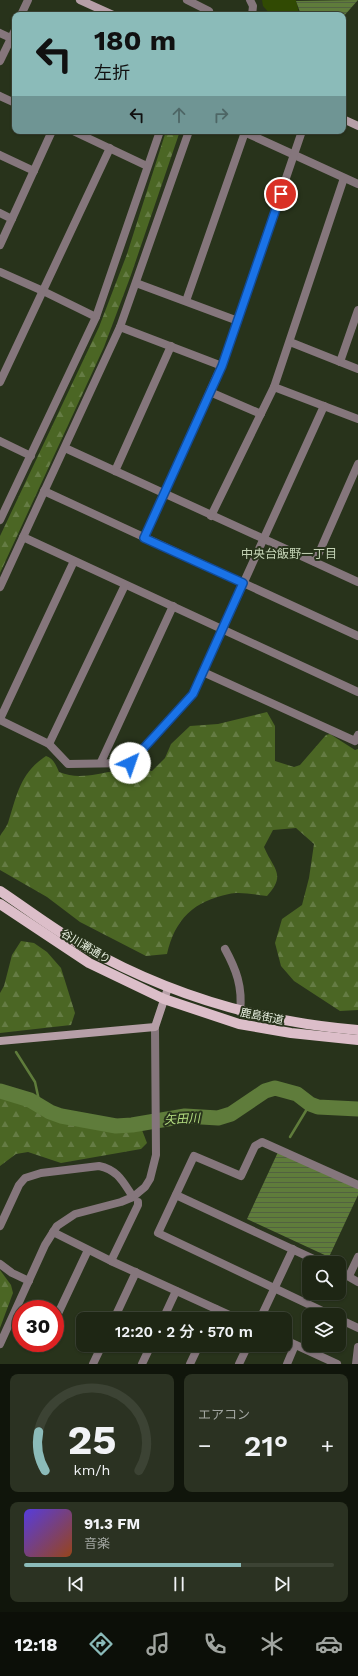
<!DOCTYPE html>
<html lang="ja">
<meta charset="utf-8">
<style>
:root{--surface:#1e2614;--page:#2b3222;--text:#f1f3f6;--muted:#a1a5a0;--line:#3c4334;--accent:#8bbbb9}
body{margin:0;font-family:"Work Sans","Noto Sans JP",sans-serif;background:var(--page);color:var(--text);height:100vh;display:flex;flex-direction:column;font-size:15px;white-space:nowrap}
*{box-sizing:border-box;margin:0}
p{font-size:13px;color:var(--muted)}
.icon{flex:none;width:22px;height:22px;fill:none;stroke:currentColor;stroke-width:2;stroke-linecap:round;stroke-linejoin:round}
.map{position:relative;height:1364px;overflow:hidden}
.drawer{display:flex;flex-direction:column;gap:10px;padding:10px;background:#10150b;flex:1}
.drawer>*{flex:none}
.guide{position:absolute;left:12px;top:12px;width:334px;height:122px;border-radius:8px;box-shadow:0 1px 3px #0004,0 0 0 1px var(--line);background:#8bbbb9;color:#111;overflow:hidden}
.controls{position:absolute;left:302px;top:1256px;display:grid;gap:8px}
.controls a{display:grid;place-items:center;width:44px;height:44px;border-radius:8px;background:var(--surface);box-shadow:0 1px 3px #0004,0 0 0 1px var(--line);font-size:20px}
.speed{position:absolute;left:12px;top:1300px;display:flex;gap:8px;font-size:20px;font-weight:700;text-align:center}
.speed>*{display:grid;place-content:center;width:52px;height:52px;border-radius:50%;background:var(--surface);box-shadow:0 1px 3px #0004,0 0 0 1px var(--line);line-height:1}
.speed .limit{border:6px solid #d22;background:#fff;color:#111}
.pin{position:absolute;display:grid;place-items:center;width:34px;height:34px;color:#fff;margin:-17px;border:2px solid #fff;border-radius:50%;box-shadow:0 1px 4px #0007}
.me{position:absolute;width:44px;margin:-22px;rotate:42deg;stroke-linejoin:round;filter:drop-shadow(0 0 3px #0008)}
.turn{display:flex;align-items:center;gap:14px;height:84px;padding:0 16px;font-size:18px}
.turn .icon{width:52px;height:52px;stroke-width:2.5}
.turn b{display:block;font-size:28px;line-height:34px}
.lanes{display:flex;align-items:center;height:38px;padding:0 16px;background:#0003;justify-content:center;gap:20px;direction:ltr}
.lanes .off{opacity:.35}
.big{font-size:30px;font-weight:600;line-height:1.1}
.drawer .card{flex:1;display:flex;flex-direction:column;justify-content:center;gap:6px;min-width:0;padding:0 14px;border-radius:8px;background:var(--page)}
.drawer .dial{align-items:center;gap:0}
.dial svg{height:104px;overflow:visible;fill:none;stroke:var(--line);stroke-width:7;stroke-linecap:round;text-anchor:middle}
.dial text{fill:var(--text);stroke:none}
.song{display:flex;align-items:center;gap:12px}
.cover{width:48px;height:48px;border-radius:6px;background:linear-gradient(135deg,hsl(250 70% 55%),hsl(20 70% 35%))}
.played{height:4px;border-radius:2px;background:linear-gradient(90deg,var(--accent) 70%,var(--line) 70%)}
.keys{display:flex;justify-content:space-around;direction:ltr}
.heat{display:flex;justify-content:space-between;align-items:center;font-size:22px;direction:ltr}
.drawer .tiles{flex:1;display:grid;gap:10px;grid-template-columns:1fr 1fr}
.card:last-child{grid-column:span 2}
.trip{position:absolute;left:76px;top:1312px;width:216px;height:40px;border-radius:8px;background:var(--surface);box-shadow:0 1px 3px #0004,0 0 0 1px var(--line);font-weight:600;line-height:40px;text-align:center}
.tabs{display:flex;height:64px;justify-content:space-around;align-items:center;background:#0c0f08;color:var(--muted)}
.tabs .icon{width:28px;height:28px}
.tabs .current{color:var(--accent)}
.tabs b{font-size:18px;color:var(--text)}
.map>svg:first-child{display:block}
.green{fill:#314a03}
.forest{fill:url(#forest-firs)}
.water{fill:url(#water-rules)}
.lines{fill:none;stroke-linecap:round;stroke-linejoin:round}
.stream{stroke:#5f7c3b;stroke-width:2.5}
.river{stroke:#5f7c3b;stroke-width:15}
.street{stroke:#85767c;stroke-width:8}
.secondary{stroke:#b69fa7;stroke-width:8}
.primary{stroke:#dcbec9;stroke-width:10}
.route-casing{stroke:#114b97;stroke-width:10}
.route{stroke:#1a73e8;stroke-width:7}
.labels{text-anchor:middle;stroke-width:4;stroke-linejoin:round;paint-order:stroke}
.street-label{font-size:11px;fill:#eaf2e3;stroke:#28331b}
.neighbourhood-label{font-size:12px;fill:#c5d4b6;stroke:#28331b}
.water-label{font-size:12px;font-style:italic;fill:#b4de81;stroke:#28331b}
</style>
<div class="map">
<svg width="358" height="1364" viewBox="0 0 358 1364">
<defs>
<pattern id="forest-firs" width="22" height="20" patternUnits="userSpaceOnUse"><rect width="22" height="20" fill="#4b6624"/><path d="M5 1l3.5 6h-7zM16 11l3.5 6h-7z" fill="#657c44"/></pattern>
<pattern id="water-rules" width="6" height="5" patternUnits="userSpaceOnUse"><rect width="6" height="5" fill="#5f7c3b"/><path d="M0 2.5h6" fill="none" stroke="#526240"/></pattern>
</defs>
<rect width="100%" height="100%" fill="#28331b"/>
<polygon class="green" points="262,0 296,0 299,13 297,15 271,15 263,6"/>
<g class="forest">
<polygon points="166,131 180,131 131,275 104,347 0,573 0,536 99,327 127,254"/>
<path d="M 267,712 L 275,726 L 275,761 L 294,767 L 300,765 L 326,735 L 330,734 L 355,750 L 358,749 L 358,1010 L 340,1011 L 294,981 L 281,966 L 275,943 L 282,919 L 302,905 L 309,878 L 314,844 L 296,828 L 273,830 L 264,847 C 273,869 287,874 267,896 C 255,895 240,891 229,894 C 194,901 175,919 167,954 L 146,956 L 80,922 L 47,897 L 0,870 C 0,862 0,843 0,836 C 2,832 6,828 8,823 C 17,795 20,773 46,756 C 53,758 56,765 59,772 C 78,780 95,774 115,771 C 127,769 140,771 152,771 L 165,758 L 171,744 L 190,726 L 218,724 Z"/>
<polygon points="21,941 34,943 47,952 61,968 75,1013 71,1025 0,1033 0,993 4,986 12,955"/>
<polygon points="10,1093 21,1093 80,1118 113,1123 142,1130 147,1143 141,1149 61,1163 28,1152 16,1154 0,1166 0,1097"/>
<polygon points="0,1270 11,1285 13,1293 0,1328"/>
</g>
<g class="water">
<polygon points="358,0 343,17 343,15 301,15 296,1"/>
<polygon points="278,1152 358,1189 358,1195 329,1257 247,1219"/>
</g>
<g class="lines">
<g class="stream">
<polyline points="16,1052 35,1082 40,1105"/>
<polyline points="290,1137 310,1104"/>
</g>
<polyline class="river" points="0,1091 30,1100 50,1112 61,1116 116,1126 132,1125 185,1116 218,1118 231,1114 265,1091 275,1088 297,1094 310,1104 318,1107 358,1109"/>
<g class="street">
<polyline points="187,0 209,11 206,15"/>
<polyline points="250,0 253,6 252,15"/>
<polyline points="21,15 28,0"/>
<polyline points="0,33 15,40"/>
<polyline points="0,61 15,30"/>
<polyline points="0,96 15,103"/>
<polyline points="73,131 147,166"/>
<polyline points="242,131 358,184"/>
<polyline points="0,155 34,171"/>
<polyline points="0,213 12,219"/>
<polyline points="0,245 52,131"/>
<polyline points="0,272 43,291 96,317"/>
<polyline points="136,283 238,321"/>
<polyline points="186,301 245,132"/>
<polyline points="120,327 222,366"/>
<polyline points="290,342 358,369"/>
<polyline points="340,362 358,310"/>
<polyline points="0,382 110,148"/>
<polyline points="274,387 358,419"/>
<polyline points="210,392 261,414"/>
<polyline points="0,441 31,456"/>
<polyline points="65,448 358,582"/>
<polyline points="115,471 171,346"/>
<polyline points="44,491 358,636"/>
<polyline points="211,516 274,387 344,178"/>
<polyline points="0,520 96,317 160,131"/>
<polyline points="23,537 358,692"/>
<polyline points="144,538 224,360 302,131"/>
<polyline points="315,562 358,464"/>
<polyline points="0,587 120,327 189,131"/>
<polyline points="203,672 355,741 358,735"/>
<polyline points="0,719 74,561"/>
<polyline points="0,720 49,744 68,764 130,763 193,694 324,406"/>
<polyline points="49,744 125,585"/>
<polyline points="101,762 173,606"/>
<path d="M 225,949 C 236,969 243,987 240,1012"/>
<polyline points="176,1195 322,1263"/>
<path d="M 0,1226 L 19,1185 L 25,1178 L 41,1173 L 99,1166 C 118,1170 123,1182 133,1197"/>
<polyline points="53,1232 111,1261 238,1319"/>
<polyline points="111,1261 138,1205 138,1202"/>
<polyline points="0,1264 12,1273 29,1281"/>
<polyline points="339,1271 358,1282"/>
<polyline points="349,1276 358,1257"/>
<polyline points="331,1315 158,1233 194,1156 241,1176 255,1146 262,1142 358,1185"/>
<polyline points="114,1319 136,1272"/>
<polyline points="163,1319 176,1291"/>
<polyline points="211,1319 216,1309"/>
<polyline points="260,1319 293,1249"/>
<polyline points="339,1319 358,1328"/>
<polyline points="55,1320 88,1250"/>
<polyline points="285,1340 337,1364"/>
<polyline points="0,1344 45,1245 57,1226 75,1214 121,1202 133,1197 145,1187 150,1179 156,1155 155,1027"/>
<polyline points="93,1364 102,1345"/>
<polyline points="142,1364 151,1345"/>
<polyline points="190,1364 199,1345"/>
<polyline points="239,1364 248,1345"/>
<polyline points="287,1364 295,1345"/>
<polyline points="356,1364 358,1347"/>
</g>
<g class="secondary">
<polyline points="80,0 113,15"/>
<polyline points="343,119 358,126"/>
<polyline points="0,1041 155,1027 168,988"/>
</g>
<g class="primary">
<path d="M 0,891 C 27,909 53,929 81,945 C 166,994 260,1022 358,1030"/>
<polyline points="0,904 89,963 164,999 239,1024 291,1033 358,1040"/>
</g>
</g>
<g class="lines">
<g class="route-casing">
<polyline id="route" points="130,763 193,694 243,583 144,538 222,366 281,194"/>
</g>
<use href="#route" class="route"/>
</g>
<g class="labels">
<g class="street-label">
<text transform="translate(86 946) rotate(31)" y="4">谷川瀬通り</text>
<text transform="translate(262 1016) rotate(11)" y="4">鹿島街道</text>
</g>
<g class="neighbourhood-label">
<text x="289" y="558">中央台飯野一丁目</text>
</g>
<g class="water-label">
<text transform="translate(182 1119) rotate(-3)" y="4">矢田川</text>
</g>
</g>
</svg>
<div class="controls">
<a><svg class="icon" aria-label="search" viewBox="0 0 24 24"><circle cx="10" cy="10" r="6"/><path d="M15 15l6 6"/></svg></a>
<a><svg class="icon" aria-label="layers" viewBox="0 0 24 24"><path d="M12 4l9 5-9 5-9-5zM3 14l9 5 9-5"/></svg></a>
</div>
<div class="speed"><div class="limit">30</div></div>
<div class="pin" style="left:281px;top:194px;background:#d93025"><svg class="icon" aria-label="arrive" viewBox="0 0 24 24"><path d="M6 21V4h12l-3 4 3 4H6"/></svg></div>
<svg class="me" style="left:130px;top:763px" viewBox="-20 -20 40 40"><circle r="19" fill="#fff"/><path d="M0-13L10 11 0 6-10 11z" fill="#1a73e8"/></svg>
<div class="trip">12:20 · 2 分 · 570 m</div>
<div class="guide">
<div class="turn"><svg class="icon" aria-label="left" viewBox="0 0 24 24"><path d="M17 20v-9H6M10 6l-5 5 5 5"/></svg><div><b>180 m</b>左折</div></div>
<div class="lanes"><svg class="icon" aria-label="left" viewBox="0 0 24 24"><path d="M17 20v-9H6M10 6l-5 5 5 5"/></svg><svg class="icon off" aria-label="ahead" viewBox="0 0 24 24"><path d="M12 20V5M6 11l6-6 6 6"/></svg><svg class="icon off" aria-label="right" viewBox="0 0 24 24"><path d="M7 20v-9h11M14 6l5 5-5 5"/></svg></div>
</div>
</div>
<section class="drawer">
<div class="tiles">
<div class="card dial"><svg viewBox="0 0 100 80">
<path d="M14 69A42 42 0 1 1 86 69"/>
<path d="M14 69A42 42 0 0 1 9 39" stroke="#8bbbb9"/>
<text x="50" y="56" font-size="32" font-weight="700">25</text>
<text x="50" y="72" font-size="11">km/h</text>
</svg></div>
<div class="card"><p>エアコン</p>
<div class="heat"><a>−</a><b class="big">21°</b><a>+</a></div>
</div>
<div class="card">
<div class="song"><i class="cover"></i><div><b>91.3 FM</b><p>音楽</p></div></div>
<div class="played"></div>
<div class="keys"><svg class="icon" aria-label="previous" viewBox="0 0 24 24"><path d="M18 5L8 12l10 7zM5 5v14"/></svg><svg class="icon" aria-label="pause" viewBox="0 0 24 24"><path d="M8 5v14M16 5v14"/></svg><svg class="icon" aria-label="next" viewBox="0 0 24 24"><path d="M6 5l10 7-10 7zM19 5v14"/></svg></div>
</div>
</div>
</section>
<nav class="tabs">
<b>12:18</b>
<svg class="icon current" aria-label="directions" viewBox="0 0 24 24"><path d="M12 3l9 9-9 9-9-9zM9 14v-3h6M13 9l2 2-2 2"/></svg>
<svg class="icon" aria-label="music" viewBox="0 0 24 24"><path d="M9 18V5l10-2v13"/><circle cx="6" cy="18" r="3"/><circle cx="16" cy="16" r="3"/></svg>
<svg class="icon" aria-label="phone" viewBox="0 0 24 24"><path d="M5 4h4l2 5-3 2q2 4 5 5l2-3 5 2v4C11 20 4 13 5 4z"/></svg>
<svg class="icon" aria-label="climate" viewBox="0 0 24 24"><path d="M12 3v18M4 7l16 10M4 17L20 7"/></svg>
<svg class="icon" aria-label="car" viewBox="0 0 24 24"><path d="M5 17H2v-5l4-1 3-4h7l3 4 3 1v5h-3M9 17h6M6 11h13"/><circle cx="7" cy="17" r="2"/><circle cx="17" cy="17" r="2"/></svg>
</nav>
